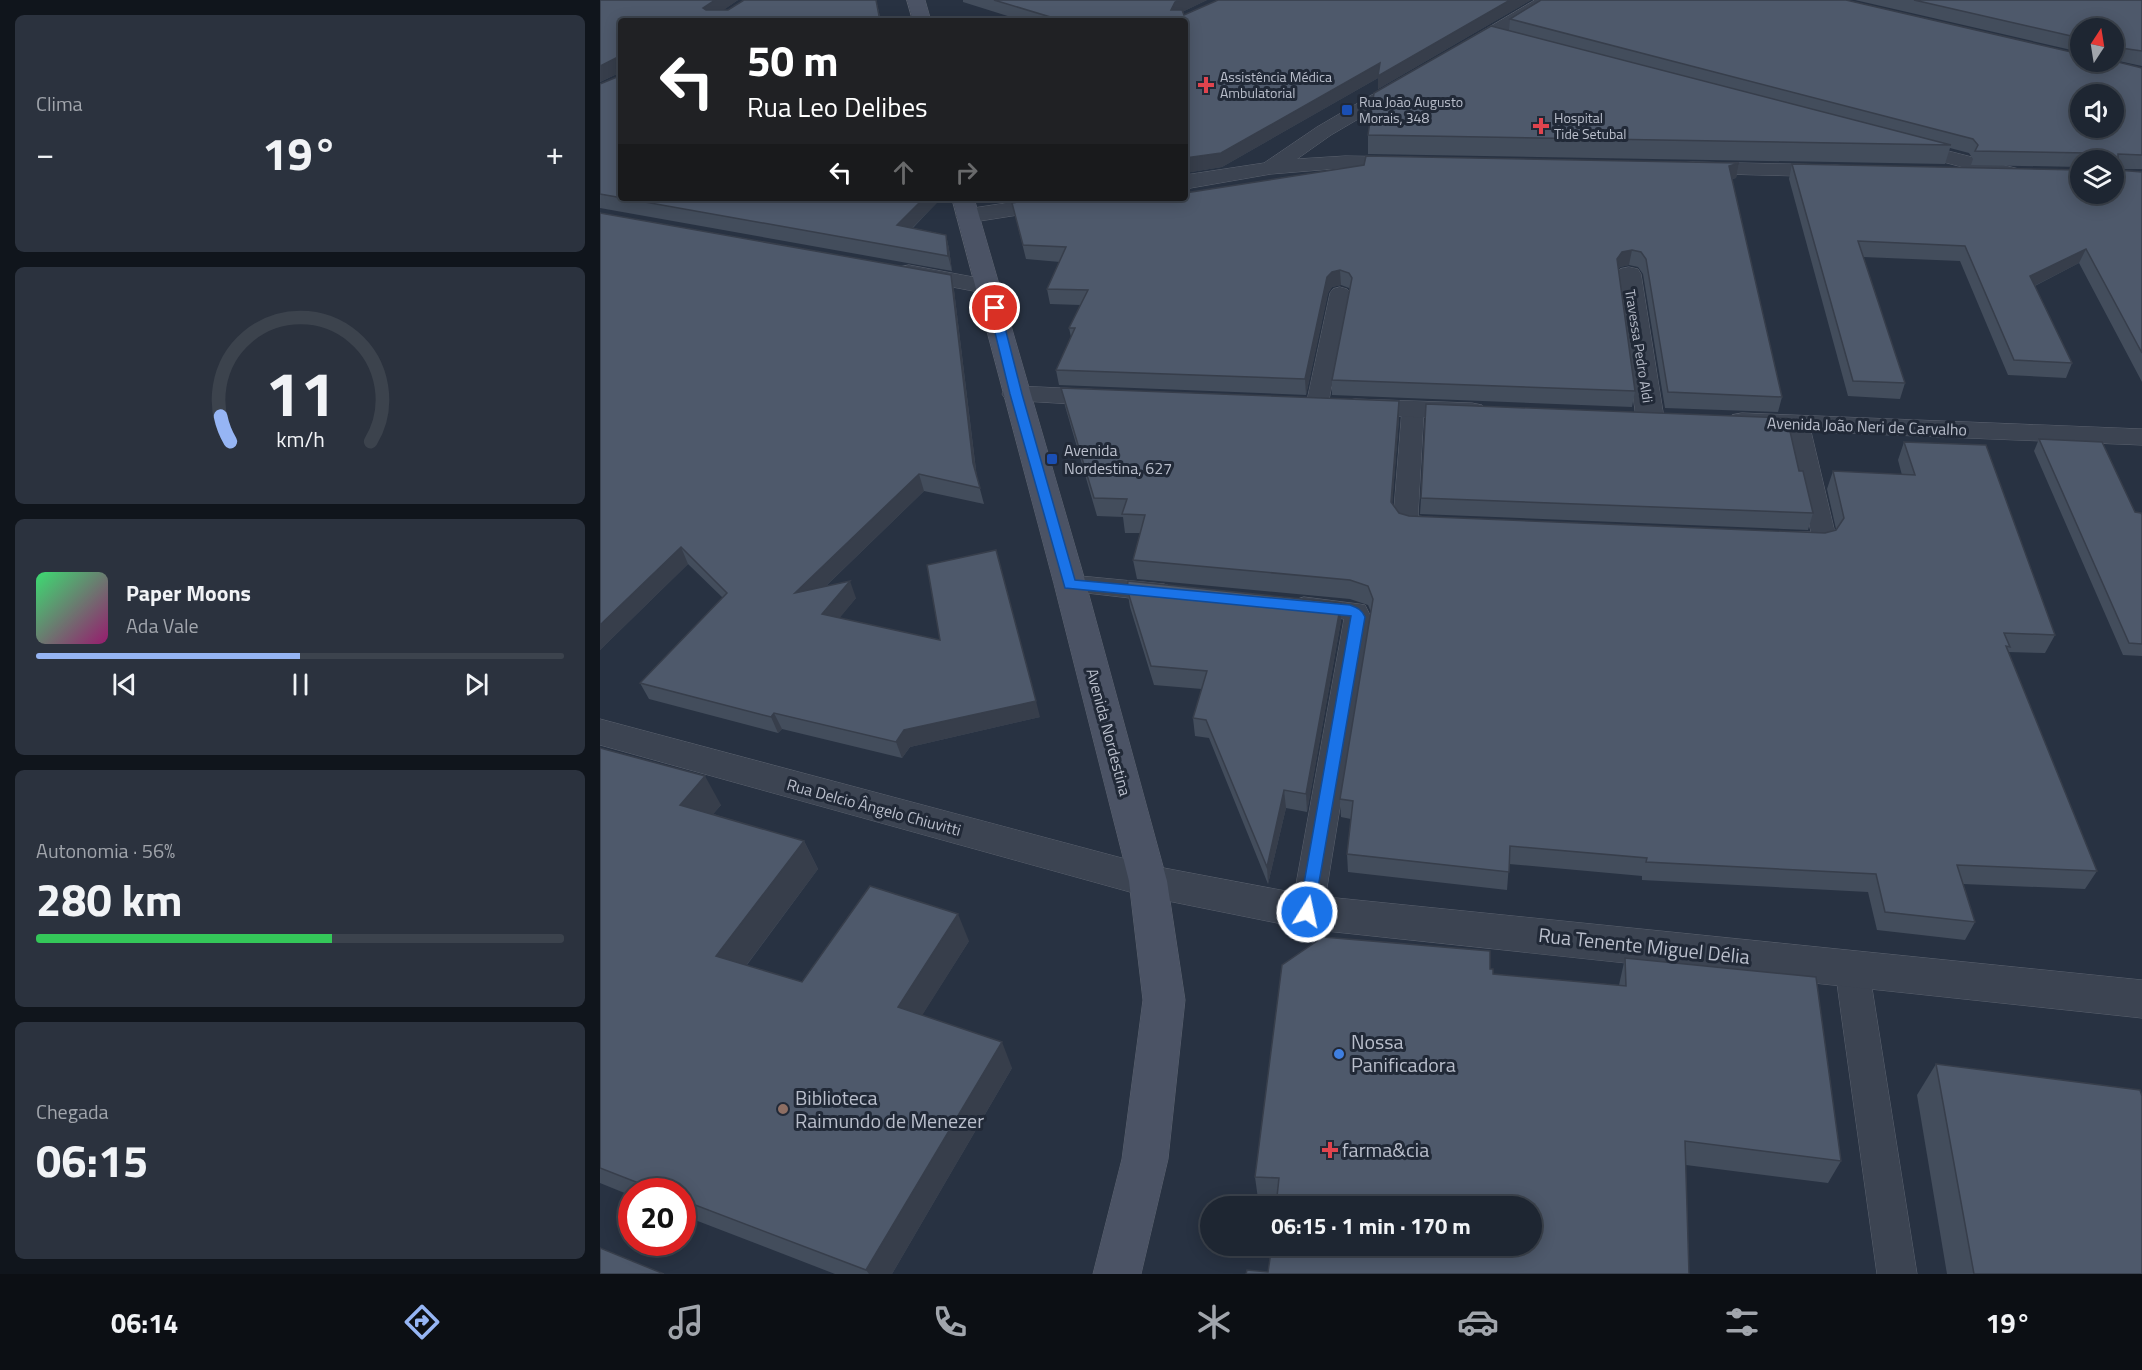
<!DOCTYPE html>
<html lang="pt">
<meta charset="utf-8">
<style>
:root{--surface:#1e2632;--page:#2b323e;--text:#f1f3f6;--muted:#a1a5ac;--line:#3c434d;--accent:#96b5f4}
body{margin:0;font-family:"Titillium Web",sans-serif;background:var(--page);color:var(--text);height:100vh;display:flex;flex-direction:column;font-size:22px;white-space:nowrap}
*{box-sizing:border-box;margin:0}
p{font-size:20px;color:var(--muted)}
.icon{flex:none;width:33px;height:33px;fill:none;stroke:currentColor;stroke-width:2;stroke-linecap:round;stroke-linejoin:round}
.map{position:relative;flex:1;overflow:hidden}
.panel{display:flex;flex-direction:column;gap:15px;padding:15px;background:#10151c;width:600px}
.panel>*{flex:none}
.hud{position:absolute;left:18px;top:18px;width:570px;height:183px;border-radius:6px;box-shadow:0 3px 15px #0003,0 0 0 2px var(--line);background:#202124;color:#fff;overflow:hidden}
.needle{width:39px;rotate:12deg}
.buttons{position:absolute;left:1470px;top:18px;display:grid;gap:12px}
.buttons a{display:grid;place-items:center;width:54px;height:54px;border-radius:50%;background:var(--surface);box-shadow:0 3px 15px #0003,0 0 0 2px var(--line);font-size:30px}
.speed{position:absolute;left:18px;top:1178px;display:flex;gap:12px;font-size:30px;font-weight:700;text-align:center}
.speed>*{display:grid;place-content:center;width:78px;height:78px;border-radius:50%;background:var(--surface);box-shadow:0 3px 15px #0003,0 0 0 2px var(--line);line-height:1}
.speed .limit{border:9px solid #d22;background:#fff;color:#111}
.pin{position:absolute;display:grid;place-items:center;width:51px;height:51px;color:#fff;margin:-26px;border:3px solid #fff;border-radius:50%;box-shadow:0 2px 6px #0007}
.me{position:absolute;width:66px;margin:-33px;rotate:10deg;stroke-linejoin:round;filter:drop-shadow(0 0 4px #0008)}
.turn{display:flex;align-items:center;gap:21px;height:126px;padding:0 30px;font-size:27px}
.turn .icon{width:78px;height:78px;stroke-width:2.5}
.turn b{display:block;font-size:42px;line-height:51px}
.lanes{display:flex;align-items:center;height:57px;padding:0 30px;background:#0003;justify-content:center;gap:30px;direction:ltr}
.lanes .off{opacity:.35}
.big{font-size:45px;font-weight:700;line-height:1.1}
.panel .widget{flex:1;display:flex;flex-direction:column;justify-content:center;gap:9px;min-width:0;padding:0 21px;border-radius:9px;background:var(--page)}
.panel .dial{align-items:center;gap:0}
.dial svg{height:156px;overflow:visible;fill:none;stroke:var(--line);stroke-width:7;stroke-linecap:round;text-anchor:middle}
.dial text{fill:var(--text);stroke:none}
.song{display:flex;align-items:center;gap:18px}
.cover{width:72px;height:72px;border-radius:9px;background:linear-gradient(135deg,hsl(140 70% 55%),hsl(320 70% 35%))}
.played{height:6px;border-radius:3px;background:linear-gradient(90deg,var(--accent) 50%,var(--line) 50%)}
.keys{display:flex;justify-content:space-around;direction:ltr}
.heat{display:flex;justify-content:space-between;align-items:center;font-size:33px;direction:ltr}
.charge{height:9px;border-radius:4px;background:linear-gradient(90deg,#34c759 56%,var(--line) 0)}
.trip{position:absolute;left:600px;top:1196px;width:342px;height:60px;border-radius:30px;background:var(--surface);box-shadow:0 3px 15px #0003,0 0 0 2px var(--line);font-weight:700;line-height:60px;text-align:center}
.dock{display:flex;height:96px;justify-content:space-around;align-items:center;background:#0c0f14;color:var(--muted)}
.dock .icon{width:42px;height:42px}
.dock .current{color:var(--accent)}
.dock b{font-size:27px;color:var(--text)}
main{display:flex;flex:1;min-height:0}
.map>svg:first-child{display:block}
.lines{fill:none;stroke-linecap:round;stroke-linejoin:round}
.service-casing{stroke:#5b626f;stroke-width:1}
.minor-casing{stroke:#5b626f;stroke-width:1}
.secondary-casing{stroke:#5b626f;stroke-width:1}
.service{fill:#3c4452;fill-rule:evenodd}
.minor{fill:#3c4452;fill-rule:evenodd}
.secondary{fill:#4b5365;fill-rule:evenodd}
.wall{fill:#434d5c}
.shaded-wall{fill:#373e4b}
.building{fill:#4e596b;stroke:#373e4b;stroke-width:1.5;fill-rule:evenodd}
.route{fill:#1a73e8;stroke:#114b97;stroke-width:1.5}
.health-dot{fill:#e0444e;stroke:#212937;stroke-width:2}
.transit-dot{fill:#1a4fb4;stroke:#212937;stroke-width:2}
.shop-dot{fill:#3f7fe0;stroke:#212937;stroke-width:2}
.education-dot{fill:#8d6e63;stroke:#212937;stroke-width:2}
.labels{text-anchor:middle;stroke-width:6;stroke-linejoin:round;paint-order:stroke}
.far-poi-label{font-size:14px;fill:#babfcc;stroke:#212937;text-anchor:start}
.far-street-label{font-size:14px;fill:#babfcc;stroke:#212937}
.street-label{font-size:16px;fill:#babfcc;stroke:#212937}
.poi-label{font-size:16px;fill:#babfcc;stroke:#212937;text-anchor:start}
.near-street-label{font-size:20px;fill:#babfcc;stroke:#212937}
.near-poi-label{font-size:20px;fill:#babfcc;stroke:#212937;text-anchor:start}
</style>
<main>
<section class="panel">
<div class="widget"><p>Clima</p>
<div class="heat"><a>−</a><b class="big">19°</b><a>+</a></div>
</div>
<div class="widget dial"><svg viewBox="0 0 100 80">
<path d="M14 69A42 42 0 1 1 86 69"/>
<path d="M14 69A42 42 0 0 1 9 56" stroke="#96b5f4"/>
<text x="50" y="56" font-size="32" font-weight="700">11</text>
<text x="50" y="72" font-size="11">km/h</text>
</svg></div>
<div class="widget">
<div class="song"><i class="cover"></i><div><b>Paper Moons</b><p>Ada Vale</p></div></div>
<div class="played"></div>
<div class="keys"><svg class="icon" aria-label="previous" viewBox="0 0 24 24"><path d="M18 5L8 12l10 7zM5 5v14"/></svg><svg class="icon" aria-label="pause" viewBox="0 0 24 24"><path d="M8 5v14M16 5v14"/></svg><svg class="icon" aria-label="next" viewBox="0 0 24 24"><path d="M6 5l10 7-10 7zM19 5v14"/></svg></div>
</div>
<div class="widget"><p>Autonomia · 56%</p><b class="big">280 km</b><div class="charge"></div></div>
<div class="widget"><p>Chegada</p><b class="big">06:15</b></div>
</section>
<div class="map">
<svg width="1542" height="1274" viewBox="0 0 1542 1274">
<rect width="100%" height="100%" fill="#283242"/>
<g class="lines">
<g class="service-casing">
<g id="service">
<polygon points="740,287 747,289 750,293 728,405 725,410 717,412 709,410 706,405 730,293 733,289"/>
<polygon points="813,402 821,404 824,409 818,516 843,519 846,525 843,531 834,533 800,530 793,521 802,409 805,404"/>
<path d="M 1198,416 L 1206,418 L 1209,423 L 1236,537 C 1226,554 1201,551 1184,546 L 1180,540 L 1184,534 L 1193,532 L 1211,532 L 1187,423 L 1190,418 Z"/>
<polygon points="470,575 564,584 573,587 577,593 573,599 564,602 461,590 457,584 461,578"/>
<polygon points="704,597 759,604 765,605 771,617 723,912 718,922 707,926 696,922 691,912 744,619 695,612 691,606 695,600"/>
<polygon points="1252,954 1264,959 1269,969 1317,1274 1277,1274 1235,969 1240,959"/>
</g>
</g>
<g class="minor-casing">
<g id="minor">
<polygon points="935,0 956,0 868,56 854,56 852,52 854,48"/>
<polygon points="811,74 818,76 821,80 818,84 731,135 697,159 745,156 810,157 818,158 821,163 818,168 745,168 671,174 585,189 585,175 664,163 717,127 804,76"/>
<polygon points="1305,140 1419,169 1422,174 1419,179 1411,180 1298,150 1295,146 1298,142"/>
<polygon points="1092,162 1236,165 1244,166 1247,171 1244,176 1236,177 1084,173 1081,168 1084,163"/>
<polygon points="439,198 493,198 490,203 482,205 367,223 359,221 356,216 359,211 367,209"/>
<polygon points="309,265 389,280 398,282 401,287 398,292 389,294 300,277 297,272 300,267"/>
<polygon points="1029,267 1038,269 1041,274 1064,418 1060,424 1050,426 1040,424 1036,418 1017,274 1020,269"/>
<polygon points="416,386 506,390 516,392 520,398 516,404 506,406 406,400 402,394 406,388"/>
<polygon points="755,399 872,403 882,405 886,411 882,417 872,419 755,415 745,413 741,407 745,401"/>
<polygon points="1142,413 1542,429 1542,445 1142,429 1132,427 1128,421 1132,415"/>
<polygon points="0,719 548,865 707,895 1542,980 1542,1018 707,929 548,897 0,745"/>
</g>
</g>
<g class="secondary-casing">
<g id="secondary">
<polygon points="307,0 325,0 331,21 313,21"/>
<polygon points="352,198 374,198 486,584 567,881 585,1000 568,1159 541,1274 493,1274 522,1159 543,1000 529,881 454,584"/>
</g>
</g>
<use href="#service" class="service"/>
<use href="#minor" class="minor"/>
<use href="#secondary" class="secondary"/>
</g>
<g class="wall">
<polygon points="0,0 138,0 123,10 128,10 144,0 276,0 281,21 21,21 21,198 341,198 313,228 346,235 349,249 352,271 0,208 0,84 17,77 17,74 0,82"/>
<polygon points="363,0 607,0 582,12 584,15 618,0 931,0 778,89 778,78 622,167 585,173 585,21 424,21 363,2"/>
<polygon points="1255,0 1542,0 1542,66 1514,60 1514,28 1480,28 1480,52"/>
<polygon points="910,19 1542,68 1542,169 1518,169 1518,170 1542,172 1542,382 1479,263 1435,286 1472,363 1466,378 1408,375 1360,261 1263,257 1305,383 1300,399 1248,396 1189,179 1192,164 1480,194 1514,160 1480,160 1480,167 1371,165 1373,159 1369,153 1350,148 1345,164 768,154 768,135 909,30"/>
<polygon points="1139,163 1136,178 1132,179 1182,397 1178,412 1065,408 1043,274 1038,267 1029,265 1020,267 1018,269 1035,391 1032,407 732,395 732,380 750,289 749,288 741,285 732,287 728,293 706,395 459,385 456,370 471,337 469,328 480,305 450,304 447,289 460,262 426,259 412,203 585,198"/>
<polygon points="0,213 351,275 354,290 377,478 384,504 324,491 225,587 256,598 239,618 440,717 310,747 302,758 182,729 178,733 49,699 40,683 123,598 88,564 0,650"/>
<polygon points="461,388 799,419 792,504 799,513 809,516 1225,533 1236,529 1227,489 1233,471 1302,475 1298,460 1304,442 1455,635 1445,653 1408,652 1497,871 1485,889 1363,884 1375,922 1365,940 1277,930 1268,892 1042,880 1042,876 909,864 907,890 748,872 747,854 751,819 741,817 740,799 771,612 768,605 750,599 537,579 533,560 540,533 525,533 523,517 497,516 465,406"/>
<polygon points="1439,439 1535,512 1542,515 1542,656 1523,655 1434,451"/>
<polygon points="1199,471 1213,513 1208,530 820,514 821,498"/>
<polygon points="527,589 741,621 707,812 686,808 668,884 609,738 595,736 593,718 602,689 554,685 530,607"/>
<polygon points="0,748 121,805 113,814 204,841 218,869 147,965 202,982 369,941 322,1015 412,1068 292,1274 235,1274 82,1215 82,1191 32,1191 32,1196 0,1183"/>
<polygon points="1025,958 1241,1161 1228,1183 1086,1165 668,1272 677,1200 658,1199 655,1177 890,969 893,974 1019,985"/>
<polygon points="1336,1064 1542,1274 1347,1274 1317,1095"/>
</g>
<g class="shaded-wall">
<polygon points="115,0 138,0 108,21 103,8"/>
<polygon points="580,0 607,0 576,15 571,10 575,2"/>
<polygon points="910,0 931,0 778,89 778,78 622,167 585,173 585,158"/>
<polygon points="16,58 21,72 0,82 0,66"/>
<polygon points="1139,163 1136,178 1126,180 1129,166"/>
<polygon points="324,198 341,199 301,239 297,225"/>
<polygon points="346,235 349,249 352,271 348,256"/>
<polygon points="1486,249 1479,263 1424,291 1430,276"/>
<polygon points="1032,250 1029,265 1020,267 1015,274 1017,259 1022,252"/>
<polygon points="740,270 741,285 732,287 728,293 706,395 705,379 727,277 732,272"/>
<polygon points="351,275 354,290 377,479 373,463"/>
<polygon points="799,401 799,419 791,521 791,502"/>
<polygon points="319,474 324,491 202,609 195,593"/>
<polygon points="81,547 88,564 0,650 0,625"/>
<polygon points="250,581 256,598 229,631 222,614"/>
<polygon points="741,603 741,621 707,812 706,794"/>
<polygon points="436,701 440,717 310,747 302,758 296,742 304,730"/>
<polygon points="174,713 182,729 178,733 171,717"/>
<polygon points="105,776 121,805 97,833 80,805"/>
<polygon points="684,790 686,808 668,884 667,867"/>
<polygon points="204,841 218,869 133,983 116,956"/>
<polygon points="358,914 369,941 311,1033 298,1007"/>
<polygon points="402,1042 412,1068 292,1274 269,1274 266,1270"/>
</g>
<g class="building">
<polygon points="0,0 115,0 103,8 106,10 128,10 144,0 276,0 280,21 21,21 21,198 324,198 297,225 346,235 348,256 0,194 0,84 17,77 16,58 0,66"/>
<polygon points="394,0 580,0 575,2 571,10 582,10 584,15 618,0 910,0 778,76 780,63 621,153 585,158 585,21 453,21 457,19"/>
<path d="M 941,0 L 1246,0 L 1480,54 L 1480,62 L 1514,61 L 1542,68 L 1542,155 L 1518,154 L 1518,170 L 1542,172 L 1542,353 L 1486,249 L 1430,276 L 1472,363 L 1414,360 L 1365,246 L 1258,241 L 1305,383 L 1253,381 L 1192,164 L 1480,170 L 1480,194 L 1514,194 L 1514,160 L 1488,160 L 1487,153 L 1375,151 L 1378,145 L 1373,139 L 910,19 ZM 1480,94 L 1514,94 L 1514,128 L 1480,128 Z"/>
<polygon points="1314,0 1542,0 1542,51 1514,47 1514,28 1480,28 1480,38"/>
<polygon points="891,26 1351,145 768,135 774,93"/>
<polygon points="766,156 1139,163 1129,166 1182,397 1068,392 1046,259 1041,252 1032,250 1022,252 1017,259 1035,391 732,380 752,278 749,273 740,270 732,272 727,277 705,379 456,370 475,328 469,328 488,290 447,289 466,247 423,245 412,203 443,198 541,198 536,201 553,198 585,198 585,193 764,165"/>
<polygon points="0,213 351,275 373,463 380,488 319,474 195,593 250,581 222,614 340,640 327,565 396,550 436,701 304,730 296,742 174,713 171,717 40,683 127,593 81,547 0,625"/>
<polygon points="461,388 799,401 791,502 799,513 809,516 1225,533 1236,530 1244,518 1233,471 1315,475 1304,442 1386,445 1455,635 1404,633 1410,647 1406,646 1497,871 1357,865 1375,922 1285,912 1276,874 1046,862 1047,858 910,846 909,872 747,854 753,801 740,799 773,599 768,586 750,580 533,560 545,515 522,514 527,499 494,498"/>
<polygon points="826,404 1187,418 1199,471 1203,471 1213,513 821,498"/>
<polygon points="1439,439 1502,442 1535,512 1541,513 1542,515 1542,644 1529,643"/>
<polygon points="528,581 741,603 706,794 684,790 667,867 606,720 593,718 607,671 551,666 527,589"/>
<polygon points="0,748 105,776 80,805 204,841 116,956 202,982 270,886 358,914 298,1007 402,1042 266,1270 82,1200 82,1191 59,1191 0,1168"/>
<polygon points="723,937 890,951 890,969 893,969 893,974 1026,986 1025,958 1216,977 1241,1161 1085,1141 1089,1274 646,1274 647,1270 668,1272 672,1245 932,1245 932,1206 676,1206 679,1178 655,1177 682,965"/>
<polygon points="1336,1064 1540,1090 1542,1096 1542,1274 1374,1274"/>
<polygon points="0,1248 64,1274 0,1274"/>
</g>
<path class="route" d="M 395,305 L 400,308 L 422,394 L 475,580 L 750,605 C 758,608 762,610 765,617 L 713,917 L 707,919 L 701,917 L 699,912 L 751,616 L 465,588 L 410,394 L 389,308 Z"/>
<g class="health-dot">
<path d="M603 76h6v6h6v6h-6v6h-6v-6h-6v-6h6z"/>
<path d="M938 117h6v6h6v6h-6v6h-6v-6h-6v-6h6z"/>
<path d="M727 1141h6v6h6v6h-6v6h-6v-6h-6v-6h6z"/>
</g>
<g class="transit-dot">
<rect x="741" y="104" width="12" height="12" rx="3"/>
<rect x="446" y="453" width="12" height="12" rx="3"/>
</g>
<circle class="shop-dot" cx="739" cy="1054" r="6"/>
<circle class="education-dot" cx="183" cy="1109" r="6"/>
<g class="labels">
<g class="far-poi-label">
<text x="620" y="82">Assistência Médica<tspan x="620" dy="16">Ambulatorial</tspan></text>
<text x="759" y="107">Rua João Augusto<tspan x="759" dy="16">Morais, 348</tspan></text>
<text x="954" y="123">Hospital<tspan x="954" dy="16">Tide Setubal</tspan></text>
</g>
<g class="far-street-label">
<text transform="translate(1039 346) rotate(81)" y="5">Travessa Pedro Aldi</text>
</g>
<g class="street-label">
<text transform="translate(1267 426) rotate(2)" y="6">Avenida João Neri de Carvalho</text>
<text transform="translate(509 732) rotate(75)" y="6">Avenida Nordestina</text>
<text transform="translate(274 807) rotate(15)" y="6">Rua Delcio Ângelo Chiuvitti</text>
</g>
<g class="poi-label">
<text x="464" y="456">Avenida<tspan x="464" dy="18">Nordestina, 627</tspan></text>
</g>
<g class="near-street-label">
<text transform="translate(1044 946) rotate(6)" y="7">Rua Tenente Miguel Délia</text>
</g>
<g class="near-poi-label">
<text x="751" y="1049">Nossa<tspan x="751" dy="23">Panificadora</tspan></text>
<text x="195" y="1105">Biblioteca<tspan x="195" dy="23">Raimundo de Menezer</tspan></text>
<text x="742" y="1157">farma&amp;cia</text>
</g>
</g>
</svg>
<div class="buttons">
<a><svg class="needle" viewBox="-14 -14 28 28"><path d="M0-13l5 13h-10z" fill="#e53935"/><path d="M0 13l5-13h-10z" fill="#a1a5ac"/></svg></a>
<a><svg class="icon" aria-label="sound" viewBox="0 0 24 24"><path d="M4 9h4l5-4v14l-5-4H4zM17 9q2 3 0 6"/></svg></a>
<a><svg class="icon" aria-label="layers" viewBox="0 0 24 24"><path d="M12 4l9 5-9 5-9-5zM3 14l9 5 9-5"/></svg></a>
</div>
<div class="speed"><div class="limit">20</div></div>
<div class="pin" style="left:395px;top:308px;background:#d93025"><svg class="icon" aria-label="arrive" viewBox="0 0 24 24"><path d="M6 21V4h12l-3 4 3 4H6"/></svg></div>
<svg class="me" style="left:707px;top:912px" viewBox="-20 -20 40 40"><circle r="17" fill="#1a73e8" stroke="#fff" stroke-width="3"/><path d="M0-11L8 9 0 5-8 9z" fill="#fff"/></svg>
<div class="trip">06:15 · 1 min · 170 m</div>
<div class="hud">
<div class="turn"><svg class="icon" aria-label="left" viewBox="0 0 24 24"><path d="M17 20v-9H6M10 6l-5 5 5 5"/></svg><div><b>50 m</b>Rua Leo Delibes</div></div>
<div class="lanes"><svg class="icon" aria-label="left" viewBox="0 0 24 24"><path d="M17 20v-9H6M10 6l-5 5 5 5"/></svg><svg class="icon off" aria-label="ahead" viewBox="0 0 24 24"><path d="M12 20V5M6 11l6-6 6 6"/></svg><svg class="icon off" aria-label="right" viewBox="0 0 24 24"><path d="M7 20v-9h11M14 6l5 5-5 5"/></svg></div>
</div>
</div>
</main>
<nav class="dock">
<b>06:14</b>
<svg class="icon current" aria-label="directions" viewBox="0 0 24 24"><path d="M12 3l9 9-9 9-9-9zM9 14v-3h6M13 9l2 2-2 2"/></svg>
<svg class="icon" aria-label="music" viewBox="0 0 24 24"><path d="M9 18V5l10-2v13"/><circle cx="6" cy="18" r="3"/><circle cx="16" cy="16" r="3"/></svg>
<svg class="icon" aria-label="phone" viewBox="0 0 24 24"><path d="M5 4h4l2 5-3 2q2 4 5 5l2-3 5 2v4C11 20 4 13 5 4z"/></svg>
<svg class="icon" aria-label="climate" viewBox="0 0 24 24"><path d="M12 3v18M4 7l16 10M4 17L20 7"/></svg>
<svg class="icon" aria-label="car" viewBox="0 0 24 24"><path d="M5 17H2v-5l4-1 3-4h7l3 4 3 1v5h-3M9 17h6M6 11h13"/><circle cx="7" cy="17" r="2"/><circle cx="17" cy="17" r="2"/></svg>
<svg class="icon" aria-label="filters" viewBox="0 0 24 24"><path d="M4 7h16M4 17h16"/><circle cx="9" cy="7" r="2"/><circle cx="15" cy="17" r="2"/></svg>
<b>19°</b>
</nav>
